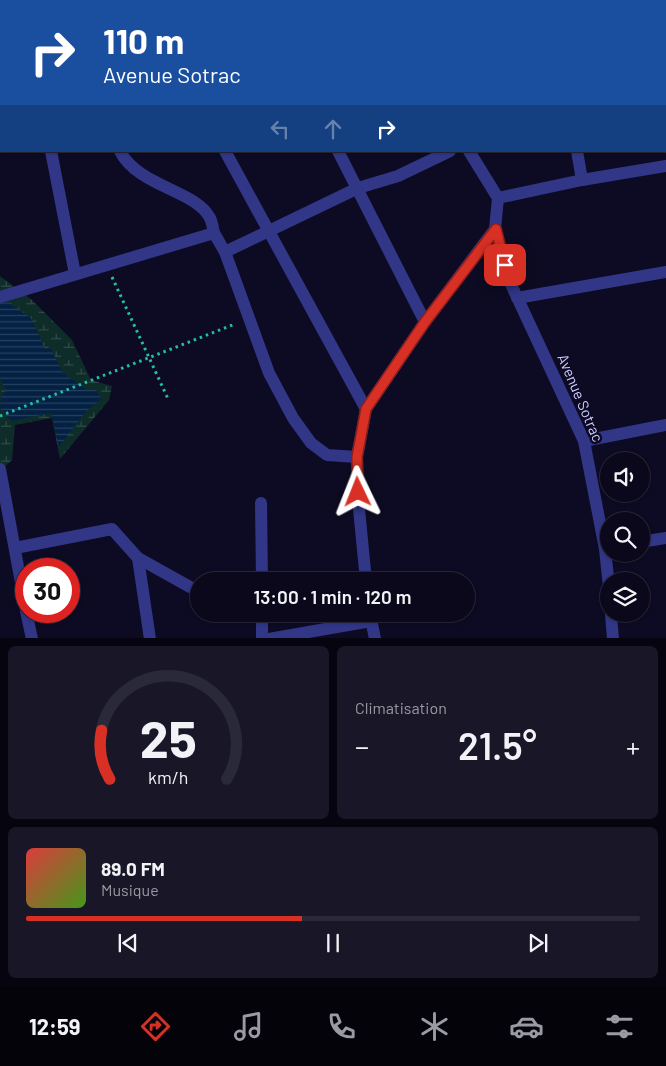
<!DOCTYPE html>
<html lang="fr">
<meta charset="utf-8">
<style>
:root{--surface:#0a081a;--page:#181627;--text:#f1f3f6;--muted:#999aa2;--line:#2a2939;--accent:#d93025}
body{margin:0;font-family:Barlow,sans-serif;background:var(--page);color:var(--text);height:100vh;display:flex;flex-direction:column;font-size:19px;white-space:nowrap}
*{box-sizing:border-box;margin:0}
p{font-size:16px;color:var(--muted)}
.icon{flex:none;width:28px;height:28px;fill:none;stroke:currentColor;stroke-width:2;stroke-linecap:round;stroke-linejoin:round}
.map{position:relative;height:638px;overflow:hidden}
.sheet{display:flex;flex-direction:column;gap:8px;padding:8px;background:#06040e;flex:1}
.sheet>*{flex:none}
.banner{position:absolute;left:0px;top:0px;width:666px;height:152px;box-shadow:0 1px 4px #0004,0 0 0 1px var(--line);background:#1a4fa0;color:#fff;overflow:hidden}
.buttons{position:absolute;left:600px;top:452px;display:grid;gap:10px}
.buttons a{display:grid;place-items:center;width:50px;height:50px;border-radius:50%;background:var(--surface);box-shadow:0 1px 4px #0004,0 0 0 1px var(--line);font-size:25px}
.speed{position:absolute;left:15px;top:558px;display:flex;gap:10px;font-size:25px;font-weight:700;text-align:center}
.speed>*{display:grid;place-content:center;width:65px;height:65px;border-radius:50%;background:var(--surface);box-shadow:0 1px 4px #0004,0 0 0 1px var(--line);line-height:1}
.speed .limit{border:8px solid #d22;background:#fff;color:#111}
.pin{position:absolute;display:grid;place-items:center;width:42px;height:42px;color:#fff;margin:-21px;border-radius:10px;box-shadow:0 2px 8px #0006}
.me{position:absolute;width:55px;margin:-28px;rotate:358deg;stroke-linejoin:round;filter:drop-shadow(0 0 4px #0008)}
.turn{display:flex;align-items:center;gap:18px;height:105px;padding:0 20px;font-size:22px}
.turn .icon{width:65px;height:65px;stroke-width:2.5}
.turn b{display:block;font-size:35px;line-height:42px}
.lanes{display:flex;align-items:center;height:48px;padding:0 20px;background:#0003;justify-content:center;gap:25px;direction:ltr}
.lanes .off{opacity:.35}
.big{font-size:38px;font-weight:600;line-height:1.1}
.sheet .tile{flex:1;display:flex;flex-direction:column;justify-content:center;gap:8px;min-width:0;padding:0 18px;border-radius:8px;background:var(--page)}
.sheet .dial{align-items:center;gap:0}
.dial svg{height:130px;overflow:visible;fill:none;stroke:var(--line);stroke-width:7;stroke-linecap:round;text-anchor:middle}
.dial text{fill:var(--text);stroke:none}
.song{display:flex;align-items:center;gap:15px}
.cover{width:60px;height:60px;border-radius:8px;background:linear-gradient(135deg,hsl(0 70% 55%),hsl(100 70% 35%))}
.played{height:5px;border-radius:2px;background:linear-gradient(90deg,var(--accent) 45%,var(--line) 45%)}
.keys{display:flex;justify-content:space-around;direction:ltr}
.heat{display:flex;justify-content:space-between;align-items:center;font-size:28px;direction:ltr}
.sheet .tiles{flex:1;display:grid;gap:8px;grid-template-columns:1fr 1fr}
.tile:last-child{grid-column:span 2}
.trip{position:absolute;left:190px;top:572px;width:285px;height:50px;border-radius:25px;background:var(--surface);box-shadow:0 1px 4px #0004,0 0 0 1px var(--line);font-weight:600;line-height:50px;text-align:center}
.dock{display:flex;height:80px;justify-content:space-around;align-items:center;background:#04030a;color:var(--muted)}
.dock .icon{width:35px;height:35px}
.dock .active{color:var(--accent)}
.dock b{font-size:22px;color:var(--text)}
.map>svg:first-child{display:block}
.wetland{fill:url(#wetland-marsh)}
.water{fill:url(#water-rules)}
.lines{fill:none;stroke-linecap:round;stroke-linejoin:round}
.path{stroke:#21bfa7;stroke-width:3;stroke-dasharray:2.5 4;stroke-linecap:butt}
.minor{stroke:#313687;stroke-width:12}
.route-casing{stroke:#8d1f18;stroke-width:12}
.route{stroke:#d93025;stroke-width:9}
.labels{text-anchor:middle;stroke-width:5;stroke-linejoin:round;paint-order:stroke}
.street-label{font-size:15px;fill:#cecdff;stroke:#0d0b23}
</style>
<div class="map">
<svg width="666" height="639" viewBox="0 0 666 639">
<defs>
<pattern id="wetland-marsh" width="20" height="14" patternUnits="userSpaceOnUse" patternTransform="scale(1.25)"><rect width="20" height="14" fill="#0e2d29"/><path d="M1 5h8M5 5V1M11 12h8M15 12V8" fill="none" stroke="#304a49"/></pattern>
<pattern id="water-rules" width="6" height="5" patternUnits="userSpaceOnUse" patternTransform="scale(1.25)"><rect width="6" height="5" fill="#042143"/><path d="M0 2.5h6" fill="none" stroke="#27405f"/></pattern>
</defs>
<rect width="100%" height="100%" fill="#0d0b23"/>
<polygon class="wetland" points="0,276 32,300 72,340 91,380 112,386 109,400 60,459 52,418 15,425 12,460 0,471"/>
<polygon class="water" points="0,297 31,318 45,349 50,347 63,373 86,389 95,389 102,399 86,411 59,447 51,413 11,421 0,408 1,396 6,390 0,379"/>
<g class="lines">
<g class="path">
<polyline points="112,277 169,401"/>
<polyline points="0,416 235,324"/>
</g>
<g class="minor">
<polyline points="165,0 166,1"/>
<polyline points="397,0 398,1"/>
<polyline points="551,0 551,1"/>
<polyline points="216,1 218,0"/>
<polyline points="665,49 666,49"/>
<polyline points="0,108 1,107"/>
<polyline points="51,151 75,274"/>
<path d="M 120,151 C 138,187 196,190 210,218 C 212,222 213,228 214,233"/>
<polyline points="225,151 366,409"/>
<polyline points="338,151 425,322"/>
<polyline points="577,151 582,180"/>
<polyline points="498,198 582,180 666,166"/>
<polyline points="495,229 510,282 584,441 605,549 609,587"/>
<polyline points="225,252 358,188 398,176 450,151"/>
<polyline points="0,297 214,233 225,252 269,373 293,418 311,443 327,455 357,457"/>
<polyline points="517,298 666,272"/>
<polyline points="584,441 666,425"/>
<polyline points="0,469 26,610"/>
<polyline points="261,503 262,581"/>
<polyline points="641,542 666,538"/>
<polyline points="15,548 112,529 138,558 150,639"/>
<polyline points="138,558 199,592"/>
<polyline points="366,581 359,509 357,457 366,409 425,322 495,229 498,198 469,151"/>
<polyline points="26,611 32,639"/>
<polyline points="262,614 262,639"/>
<polyline points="370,614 375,639"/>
<polyline points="611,614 613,639"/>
<polyline points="269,639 371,621"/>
</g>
</g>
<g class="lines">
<g class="route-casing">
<polyline id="route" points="358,492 357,457 366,409 425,322 496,229 505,265"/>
</g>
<use href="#route" class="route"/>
</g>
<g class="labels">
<g class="street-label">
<text transform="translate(580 398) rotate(67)" y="5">Avenue Sotrac</text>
</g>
</g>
</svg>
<div class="buttons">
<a><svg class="icon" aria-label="sound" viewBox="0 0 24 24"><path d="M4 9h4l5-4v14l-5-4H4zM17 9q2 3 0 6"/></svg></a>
<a><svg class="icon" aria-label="search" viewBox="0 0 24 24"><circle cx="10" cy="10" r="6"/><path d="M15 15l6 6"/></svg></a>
<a><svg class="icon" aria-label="layers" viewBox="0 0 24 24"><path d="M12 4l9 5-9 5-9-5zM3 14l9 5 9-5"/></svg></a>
</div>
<div class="speed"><div class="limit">30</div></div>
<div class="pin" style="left:505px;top:265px;background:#d93025"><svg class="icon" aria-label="arrive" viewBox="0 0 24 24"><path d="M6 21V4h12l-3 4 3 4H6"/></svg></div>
<svg class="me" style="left:358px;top:492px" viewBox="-20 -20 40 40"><path d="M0-17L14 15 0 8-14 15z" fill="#d93025" stroke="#fff" stroke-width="4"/></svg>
<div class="trip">13:00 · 1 min · 120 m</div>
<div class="banner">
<div class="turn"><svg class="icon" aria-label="right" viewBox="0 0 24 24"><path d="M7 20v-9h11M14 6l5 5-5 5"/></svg><div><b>110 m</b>Avenue Sotrac</div></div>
<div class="lanes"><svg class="icon off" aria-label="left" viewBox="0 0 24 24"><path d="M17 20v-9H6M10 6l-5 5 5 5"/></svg><svg class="icon off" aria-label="ahead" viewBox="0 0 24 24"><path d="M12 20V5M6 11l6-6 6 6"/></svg><svg class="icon" aria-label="right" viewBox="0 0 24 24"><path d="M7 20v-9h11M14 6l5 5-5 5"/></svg></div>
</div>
</div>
<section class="sheet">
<div class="tiles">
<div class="tile dial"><svg viewBox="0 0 100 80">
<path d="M14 69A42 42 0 1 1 86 69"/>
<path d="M14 69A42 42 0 0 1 9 39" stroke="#d93025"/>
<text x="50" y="56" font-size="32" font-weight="700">25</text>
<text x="50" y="72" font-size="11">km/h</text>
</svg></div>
<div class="tile"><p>Climatisation</p>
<div class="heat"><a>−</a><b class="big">21.5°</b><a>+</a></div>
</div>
<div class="tile">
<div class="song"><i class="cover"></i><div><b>89.0 FM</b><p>Musique</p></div></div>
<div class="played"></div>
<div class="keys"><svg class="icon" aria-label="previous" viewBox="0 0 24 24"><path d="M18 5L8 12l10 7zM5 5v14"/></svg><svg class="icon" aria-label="pause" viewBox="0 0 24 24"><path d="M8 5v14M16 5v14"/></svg><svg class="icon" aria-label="next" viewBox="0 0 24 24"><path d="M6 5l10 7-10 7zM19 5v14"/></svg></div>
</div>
</div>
</section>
<nav class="dock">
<b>12:59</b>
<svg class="icon active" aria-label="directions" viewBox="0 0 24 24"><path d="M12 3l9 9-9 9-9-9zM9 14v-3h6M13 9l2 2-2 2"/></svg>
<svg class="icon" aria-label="music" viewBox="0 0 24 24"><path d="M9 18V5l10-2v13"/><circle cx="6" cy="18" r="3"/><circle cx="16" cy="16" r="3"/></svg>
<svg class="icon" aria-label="phone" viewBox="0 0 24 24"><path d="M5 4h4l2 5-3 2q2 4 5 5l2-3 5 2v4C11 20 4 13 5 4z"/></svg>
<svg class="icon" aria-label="climate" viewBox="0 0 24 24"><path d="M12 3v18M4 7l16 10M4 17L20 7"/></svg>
<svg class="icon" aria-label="car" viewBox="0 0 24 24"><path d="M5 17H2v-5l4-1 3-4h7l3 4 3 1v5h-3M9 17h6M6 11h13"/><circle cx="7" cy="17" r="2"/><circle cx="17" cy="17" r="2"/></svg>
<svg class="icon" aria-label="filters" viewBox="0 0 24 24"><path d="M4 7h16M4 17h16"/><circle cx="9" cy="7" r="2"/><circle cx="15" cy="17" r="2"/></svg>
</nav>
